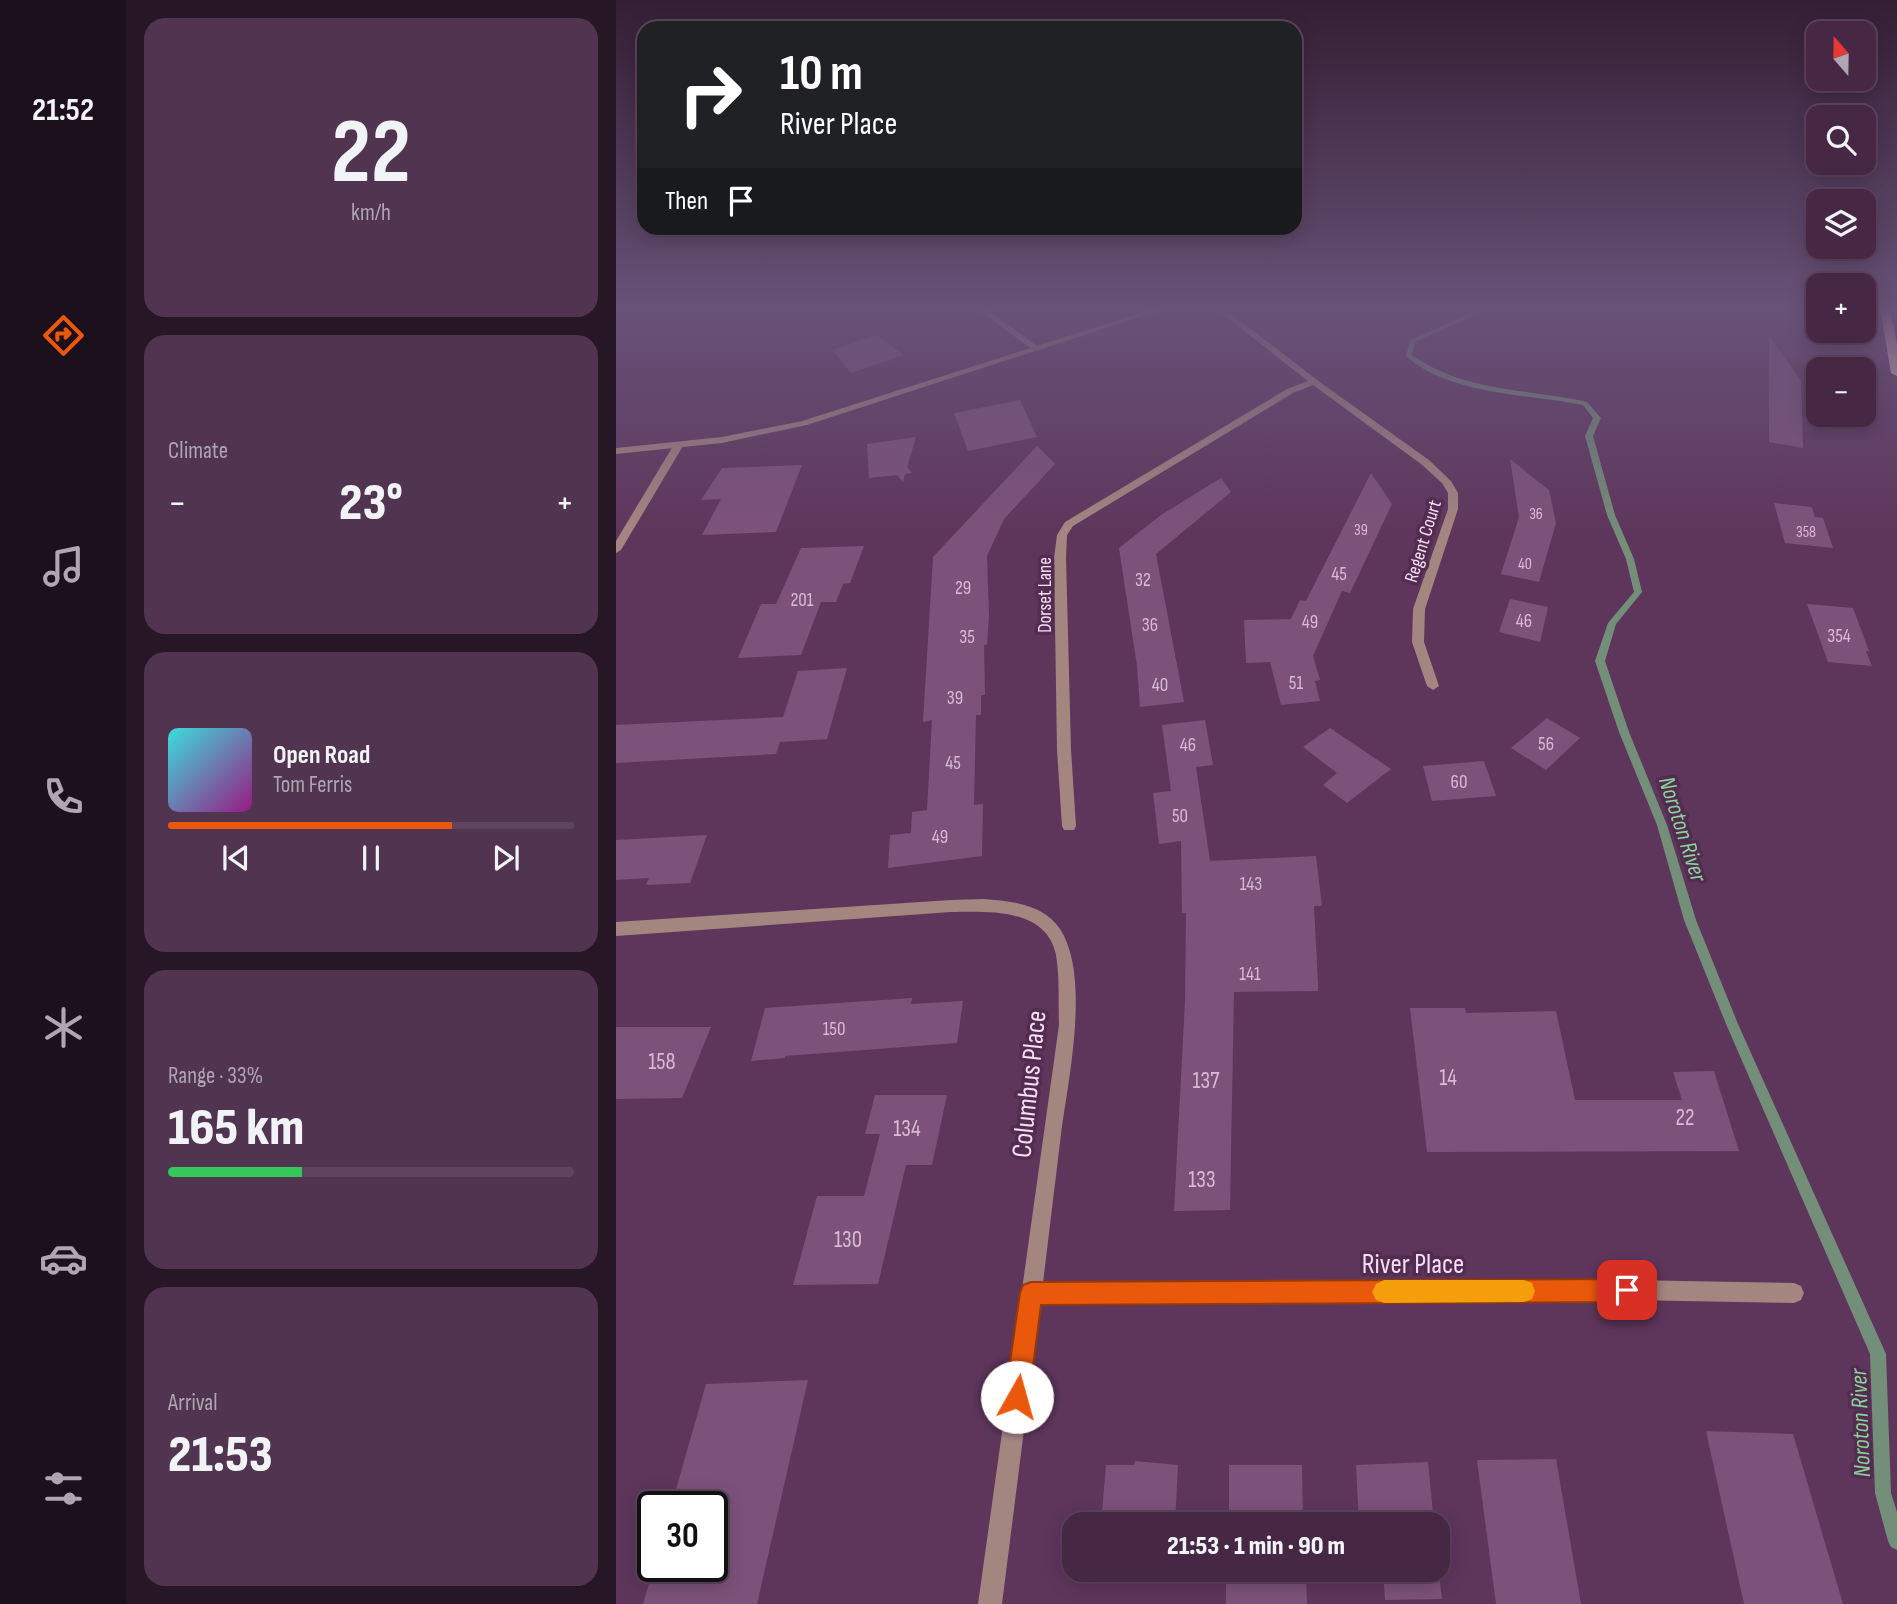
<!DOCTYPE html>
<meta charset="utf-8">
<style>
:root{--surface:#462845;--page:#503450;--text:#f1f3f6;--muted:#b0a6b3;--line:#5e445e;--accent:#ea580c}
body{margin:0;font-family:"Sofia Sans Condensed",sans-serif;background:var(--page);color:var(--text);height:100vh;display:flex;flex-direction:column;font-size:26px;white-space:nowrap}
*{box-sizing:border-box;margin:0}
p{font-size:23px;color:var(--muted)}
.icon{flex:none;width:38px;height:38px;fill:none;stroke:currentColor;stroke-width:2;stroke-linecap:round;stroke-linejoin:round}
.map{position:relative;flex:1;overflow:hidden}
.panel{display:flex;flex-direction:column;gap:18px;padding:18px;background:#261626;width:490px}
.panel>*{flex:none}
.guide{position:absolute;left:21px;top:21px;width:665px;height:214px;border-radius:21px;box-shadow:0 4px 18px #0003,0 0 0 2px var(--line);background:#202124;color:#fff;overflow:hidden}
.needle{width:46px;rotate:340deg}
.tools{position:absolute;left:1190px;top:21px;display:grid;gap:14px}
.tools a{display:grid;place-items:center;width:70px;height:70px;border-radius:14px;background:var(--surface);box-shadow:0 4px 18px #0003,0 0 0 2px var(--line);font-size:35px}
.speed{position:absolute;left:21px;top:1491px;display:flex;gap:14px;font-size:35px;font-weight:700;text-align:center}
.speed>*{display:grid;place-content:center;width:91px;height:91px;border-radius:50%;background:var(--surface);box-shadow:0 4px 18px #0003,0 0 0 2px var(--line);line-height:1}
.speed .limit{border:4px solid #111;border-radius:10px;background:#fff;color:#111}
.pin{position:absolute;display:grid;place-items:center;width:60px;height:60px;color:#fff;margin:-30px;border-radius:14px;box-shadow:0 4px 10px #0006}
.me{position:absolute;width:77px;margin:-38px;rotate:7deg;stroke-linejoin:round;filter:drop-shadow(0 0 5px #0008)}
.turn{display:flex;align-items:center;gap:24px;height:147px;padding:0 28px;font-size:32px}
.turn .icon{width:91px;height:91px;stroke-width:2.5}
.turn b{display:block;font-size:49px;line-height:60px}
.then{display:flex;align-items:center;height:66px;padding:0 28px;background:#0003;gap:14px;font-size:26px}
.big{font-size:52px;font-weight:800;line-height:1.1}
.panel .tile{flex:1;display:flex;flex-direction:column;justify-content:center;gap:10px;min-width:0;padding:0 24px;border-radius:21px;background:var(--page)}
.panel .dial{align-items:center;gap:0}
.dial b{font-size:91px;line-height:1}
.song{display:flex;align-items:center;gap:21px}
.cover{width:84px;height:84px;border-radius:10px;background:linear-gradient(135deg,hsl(180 70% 55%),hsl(310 70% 35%))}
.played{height:7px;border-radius:4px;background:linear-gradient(90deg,var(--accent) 70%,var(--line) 70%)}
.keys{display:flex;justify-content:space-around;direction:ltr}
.heat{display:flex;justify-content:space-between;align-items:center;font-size:38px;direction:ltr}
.charge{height:10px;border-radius:5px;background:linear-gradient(90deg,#34c759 33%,var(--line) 0)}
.trip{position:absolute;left:446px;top:1512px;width:388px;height:70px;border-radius:21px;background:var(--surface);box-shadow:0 4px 18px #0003,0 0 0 2px var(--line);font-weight:800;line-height:70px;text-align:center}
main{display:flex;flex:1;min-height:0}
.tabs{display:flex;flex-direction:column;width:126px;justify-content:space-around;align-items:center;background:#1c101c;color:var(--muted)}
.tabs .icon{width:49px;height:49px}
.tabs .current{color:var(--accent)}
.tabs b{font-size:32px;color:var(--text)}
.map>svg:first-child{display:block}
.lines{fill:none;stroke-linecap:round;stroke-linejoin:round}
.stream{fill:#738e79;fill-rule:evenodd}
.building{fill:#7c527a}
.minor{fill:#a48681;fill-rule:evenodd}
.tertiary{fill:#a48681;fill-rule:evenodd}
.primary{fill:#f7c6be;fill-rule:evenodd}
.route{fill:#ea580c;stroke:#983908;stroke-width:2}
.slow{fill:#f59e0b}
.labels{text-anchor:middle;stroke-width:7;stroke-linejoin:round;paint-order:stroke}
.far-number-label{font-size:16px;fill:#d8bbd6}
.far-street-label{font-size:19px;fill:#f7def4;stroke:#522c51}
.number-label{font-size:19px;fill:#d8bbd6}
.near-number-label{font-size:23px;fill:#d8bbd6}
.water-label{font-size:24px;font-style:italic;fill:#89d496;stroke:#522c51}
.near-street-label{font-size:28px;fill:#f7def4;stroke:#522c51}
</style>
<main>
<nav class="tabs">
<b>21:52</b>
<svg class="icon current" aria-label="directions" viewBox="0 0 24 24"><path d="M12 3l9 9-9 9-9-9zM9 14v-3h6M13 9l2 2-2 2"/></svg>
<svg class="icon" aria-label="music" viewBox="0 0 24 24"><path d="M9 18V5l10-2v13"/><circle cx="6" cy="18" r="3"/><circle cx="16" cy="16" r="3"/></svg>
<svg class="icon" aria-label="phone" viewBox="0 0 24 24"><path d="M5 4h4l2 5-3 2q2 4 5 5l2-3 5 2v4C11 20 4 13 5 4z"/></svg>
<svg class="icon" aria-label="climate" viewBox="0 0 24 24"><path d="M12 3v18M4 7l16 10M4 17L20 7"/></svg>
<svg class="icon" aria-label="car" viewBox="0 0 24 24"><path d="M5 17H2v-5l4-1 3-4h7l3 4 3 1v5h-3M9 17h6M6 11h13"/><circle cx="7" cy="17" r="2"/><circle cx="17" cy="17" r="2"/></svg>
<svg class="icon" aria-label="filters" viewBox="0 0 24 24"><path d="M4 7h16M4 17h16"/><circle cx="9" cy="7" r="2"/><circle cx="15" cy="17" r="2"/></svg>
</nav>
<section class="panel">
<div class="tile dial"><b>22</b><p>km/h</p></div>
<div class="tile"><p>Climate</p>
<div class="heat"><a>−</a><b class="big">23°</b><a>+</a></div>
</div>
<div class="tile">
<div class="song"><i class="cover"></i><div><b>Open Road</b><p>Tom Ferris</p></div></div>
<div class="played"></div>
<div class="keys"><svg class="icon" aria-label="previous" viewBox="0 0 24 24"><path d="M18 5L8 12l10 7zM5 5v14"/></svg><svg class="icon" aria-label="pause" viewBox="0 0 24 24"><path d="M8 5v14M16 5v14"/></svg><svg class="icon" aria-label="next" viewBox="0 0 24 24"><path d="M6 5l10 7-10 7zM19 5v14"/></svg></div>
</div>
<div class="tile"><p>Range · 33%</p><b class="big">165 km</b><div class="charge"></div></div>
<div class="tile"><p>Arrival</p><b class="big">21:53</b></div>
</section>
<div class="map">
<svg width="1281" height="1604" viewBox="0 0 1281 1604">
<rect width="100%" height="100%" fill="#5e365c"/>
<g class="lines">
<path class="stream" d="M 867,308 L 875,308 L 799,342 L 796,355 C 847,392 913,389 971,402 L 985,418 L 977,436 L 999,515 L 1018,559 L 1026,592 L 1000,624 L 989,661 L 1013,732 L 1051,825 L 1080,920 L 1122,1024 L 1270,1354 L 1275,1493 L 1281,1512 L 1281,1550 L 1275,1547 L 1272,1541 L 1259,1493 L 1254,1354 L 1110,1024 L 1068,920 L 1041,825 L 1003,732 L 979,661 L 992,623 L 1018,592 L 1010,559 L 991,515 L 969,436 L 977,418 L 967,405 C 912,394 833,395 790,356 L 794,340 Z"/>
</g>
<g class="building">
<polygon points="260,335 288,355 235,373 216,350"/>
<polygon points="1153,335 1185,381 1187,448 1153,442"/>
<polygon points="404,400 421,437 352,451 338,413"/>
<polygon points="300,437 291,467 296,473 289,474 287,482 281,475 253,478 251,444"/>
<polygon points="421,446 439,464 388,519 371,556 373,616 371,645 368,645 369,695 365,695 365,715 360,715 358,805 367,804 366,856 272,868 274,835 295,833 296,812 311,810 316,720 307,722 317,557"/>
<polygon points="894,459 933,490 940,523 923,582 885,574 903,517"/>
<polygon points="186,465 160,532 86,535 105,499 85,500 106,468"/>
<polygon points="755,473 776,504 734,593 726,591 697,656 704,680 699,681 704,701 665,705 654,662 630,663 628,620 675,619 684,600 690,601"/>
<polygon points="605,478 615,492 540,554 568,702 524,707 521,666 503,548 545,515"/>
<polygon points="1158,503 1196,507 1199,517 1207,518 1217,548 1169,543"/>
<polygon points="248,546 234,583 227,584 220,602 205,602 185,655 122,658 145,604 160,604 185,548"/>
<polygon points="894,599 932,607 924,642 883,632"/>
<polygon points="1191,604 1237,608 1253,651 1250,651 1256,666 1212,662"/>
<polygon points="231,668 211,739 164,742 160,754 0,763 0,725 167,717 182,671"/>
<polygon points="931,718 964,738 930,770 895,748"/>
<polygon points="589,720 597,765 580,767 594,861 700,856 706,906 698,906 702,983 702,991 618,992 614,1210 558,1211 569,1001 570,913 566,913 565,841 543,844 537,793 555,791 546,725"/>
<polygon points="714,728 775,769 731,803 707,785 721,773 687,747"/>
<polygon points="868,761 880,796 816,801 807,766"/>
<polygon points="91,835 74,883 30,885 33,878 0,880 0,840"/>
<polygon points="296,998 295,1004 347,1001 341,1043 169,1056 169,1058 135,1061 149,1008"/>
<polygon points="794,1008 849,1008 850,1013 940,1011 959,1100 1066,1100 1057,1072 1098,1071 1123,1151 811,1152"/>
<polygon points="0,1027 95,1027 66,1098 0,1099"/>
<polygon points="259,1095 331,1095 316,1165 290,1165 262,1284 177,1285 201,1196 248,1196 264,1134 249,1134"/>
<polygon points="192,1380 141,1604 27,1604 38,1566 96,1566 96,1507 55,1507 90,1384"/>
<polygon points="1090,1431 1177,1434 1227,1604 1128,1604"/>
<polygon points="940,1459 965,1604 880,1604 861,1460"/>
<polygon points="519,1461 562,1465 559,1524 485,1524 490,1465 518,1465"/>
<polygon points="812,1462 818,1524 743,1524 740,1465"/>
<polygon points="613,1465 686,1465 687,1524 613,1524"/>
<polygon points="822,1567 826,1599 769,1600 767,1570 822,1570"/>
<polygon points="610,1570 690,1570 691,1604 610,1604"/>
</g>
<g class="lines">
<g class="minor">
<polygon points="360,308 369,308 424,348 417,350"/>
<polygon points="599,308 608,308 701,380 813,460 835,481 842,493 842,509 809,609 808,642 823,686 817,690 811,686 796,642 797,609 832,509 832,493 826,483 805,464 697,385 677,393 457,526 451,535 450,558 455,750 460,826 458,830 448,830 446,826 441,750 438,558 441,535 449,522 671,389 692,381"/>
<polygon points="62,443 67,446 5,550 0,553 0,541 57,446"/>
<path d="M 368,899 C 394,901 428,904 444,929 C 475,976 452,1081 445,1134 C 439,1184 433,1233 427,1283 L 1011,1280 L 1178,1283 L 1185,1286 L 1188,1293 L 1185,1300 L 1178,1303 L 1011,1300 L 424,1303 L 386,1604 L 362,1604 L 443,1025 C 442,1002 444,978 440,955 C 430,907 372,912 335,912 L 0,936 L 0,922 L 335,900 Z"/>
</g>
<polygon class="tertiary" points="540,308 552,308 191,425 106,443 0,454 0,448 106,437 186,421"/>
<polygon class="primary" points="1264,308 1274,308 1281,344 1281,376 1275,373"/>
</g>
<linearGradient id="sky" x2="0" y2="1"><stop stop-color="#341e33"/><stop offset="0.58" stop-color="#685278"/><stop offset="1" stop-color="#685278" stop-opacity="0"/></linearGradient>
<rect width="1281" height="533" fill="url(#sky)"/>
<polygon class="route" points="1011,1279 1019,1282 1023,1290 1019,1298 1011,1302 425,1305 413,1397 410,1406 401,1409 393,1406 389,1397 404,1293 407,1285 415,1282"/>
<polygon class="slow" points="768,1280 908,1280 916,1283 919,1291 916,1299 908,1302 768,1303 760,1300 756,1292 760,1284"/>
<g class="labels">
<g class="far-number-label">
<text x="920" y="519">36</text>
<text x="745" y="535">39</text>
<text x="1190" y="537">358</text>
<text x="909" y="569">40</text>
</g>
<g class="far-street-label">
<text transform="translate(806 541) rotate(-73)" y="7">Regent Court</text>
<text transform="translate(428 595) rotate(-90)" y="7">Dorset Lane</text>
</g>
<g class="number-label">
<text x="723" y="580">45</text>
<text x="527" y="586">32</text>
<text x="347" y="594">29</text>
<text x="186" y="606">201</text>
<text x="908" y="627">46</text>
<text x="694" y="628">49</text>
<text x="534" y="631">36</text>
<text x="1223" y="642">354</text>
<text x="351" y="643">35</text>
<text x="680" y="689">51</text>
<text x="544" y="691">40</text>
<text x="339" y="704">39</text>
<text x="930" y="750">56</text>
<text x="572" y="751">46</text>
<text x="337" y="769">45</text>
<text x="843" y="788">60</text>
<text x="564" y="822">50</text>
<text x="324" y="843">49</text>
<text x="635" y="890">143</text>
<text x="634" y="980">141</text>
<text x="218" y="1035">150</text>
</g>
<g class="near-number-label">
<text x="46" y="1069">158</text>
<text x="832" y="1085">14</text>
<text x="590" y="1088">137</text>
<text x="1069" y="1125">22</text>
<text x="291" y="1136">134</text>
<text x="586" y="1187">133</text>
<text x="232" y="1247">130</text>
</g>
<g class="water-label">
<text transform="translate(1067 829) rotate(72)" y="8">Noroton River</text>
<text transform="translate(1244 1423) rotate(-92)" y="8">Noroton River</text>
</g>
<g class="near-street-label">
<text transform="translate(412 1084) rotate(-84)" y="10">Columbus Place</text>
<text x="797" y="1273">River Place</text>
</g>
</g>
</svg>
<div class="tools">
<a><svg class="needle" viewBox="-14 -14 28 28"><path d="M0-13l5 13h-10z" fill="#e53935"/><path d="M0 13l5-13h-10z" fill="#b0a6b3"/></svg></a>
<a><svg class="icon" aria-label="search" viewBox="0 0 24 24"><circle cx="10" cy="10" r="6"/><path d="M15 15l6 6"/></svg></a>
<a><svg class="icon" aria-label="layers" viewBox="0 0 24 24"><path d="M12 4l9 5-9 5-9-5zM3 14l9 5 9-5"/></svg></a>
<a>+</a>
<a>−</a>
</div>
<div class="speed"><div class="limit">30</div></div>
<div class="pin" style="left:1011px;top:1290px;background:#d93025"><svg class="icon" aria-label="arrive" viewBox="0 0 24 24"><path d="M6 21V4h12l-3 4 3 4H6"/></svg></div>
<svg class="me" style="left:401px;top:1397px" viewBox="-20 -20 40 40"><circle r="19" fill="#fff"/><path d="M0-13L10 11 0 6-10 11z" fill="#ea580c"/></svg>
<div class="trip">21:53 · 1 min · 90 m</div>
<div class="guide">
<div class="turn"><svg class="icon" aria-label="right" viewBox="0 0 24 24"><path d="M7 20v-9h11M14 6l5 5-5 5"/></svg><div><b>10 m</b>River Place</div></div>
<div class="then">Then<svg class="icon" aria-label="arrive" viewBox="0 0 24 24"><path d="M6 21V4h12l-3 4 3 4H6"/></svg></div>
</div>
</div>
</main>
